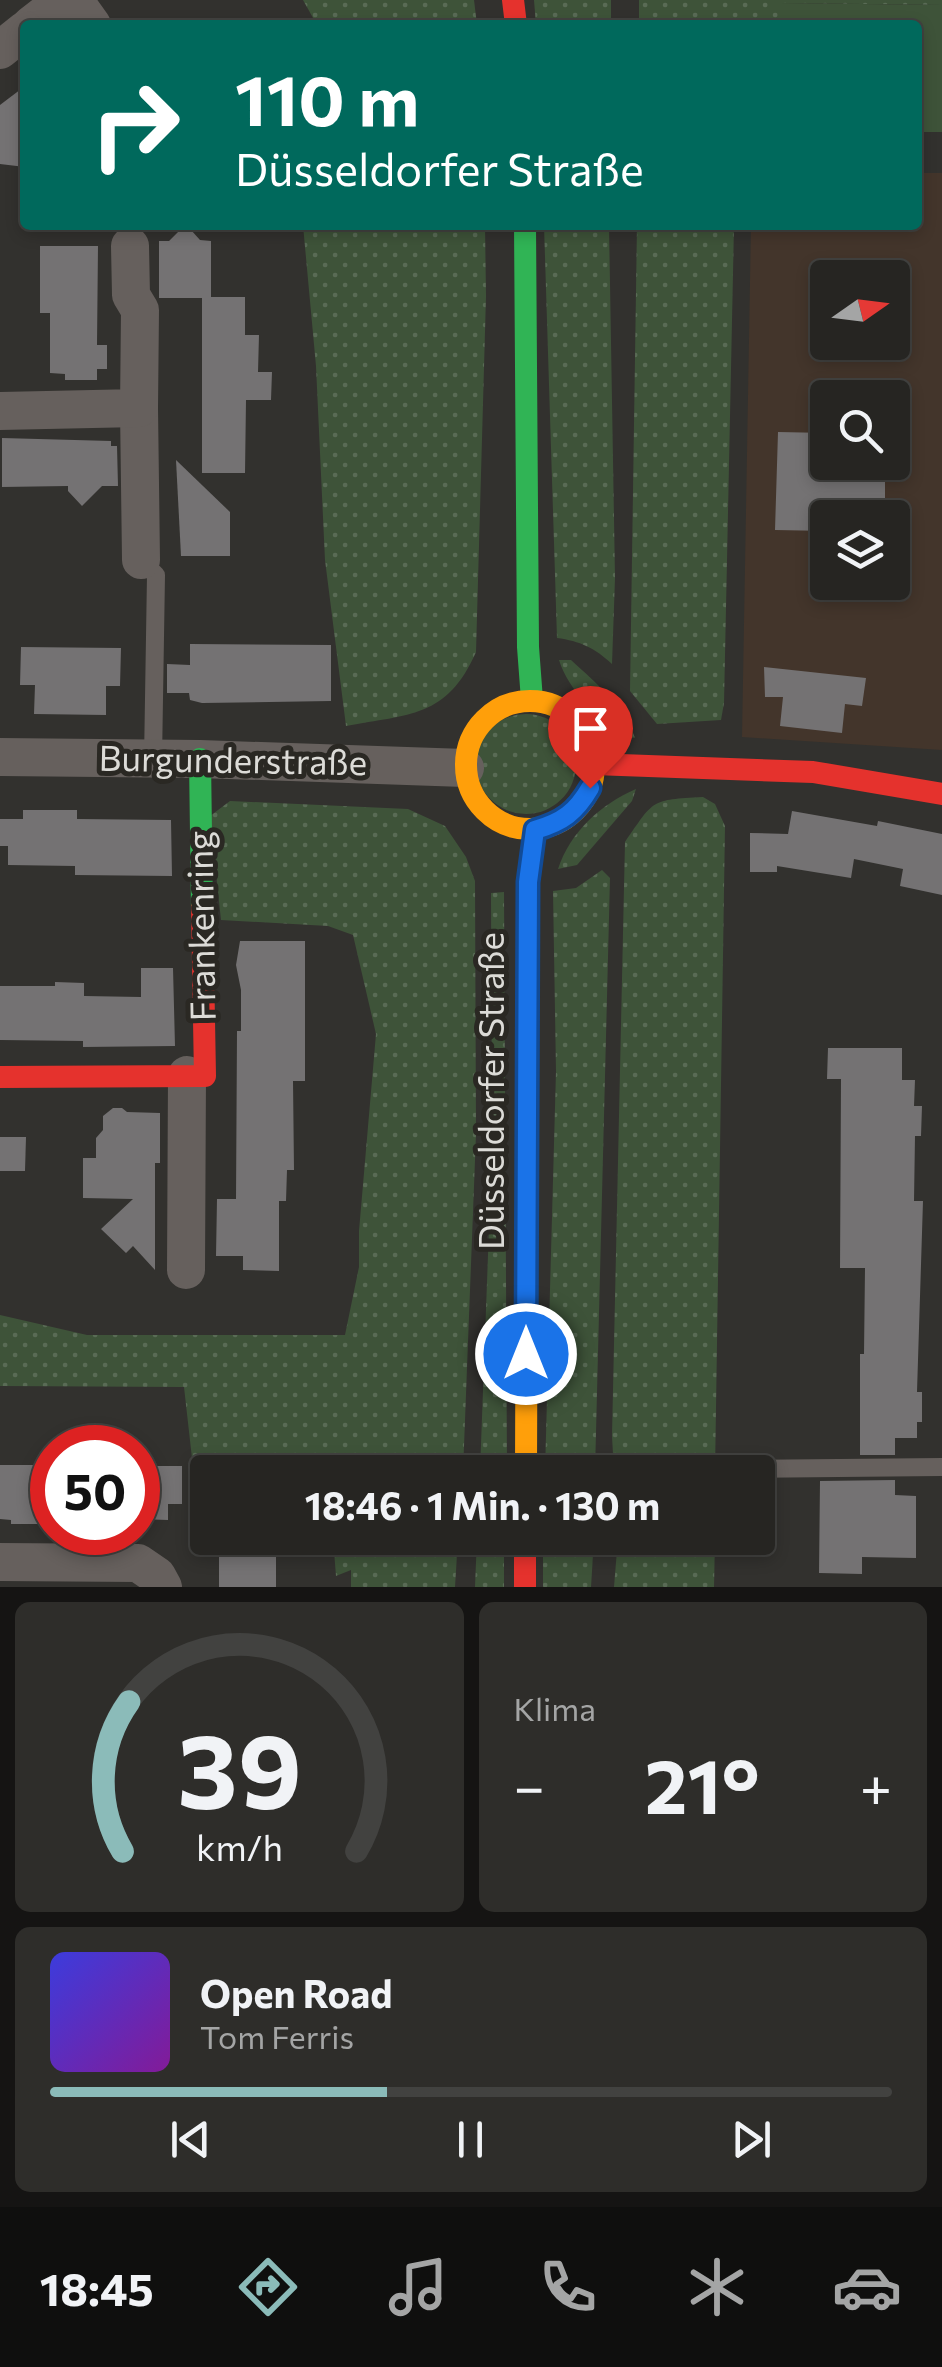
<!DOCTYPE html>
<html lang="de">
<meta charset="utf-8">
<style>
:root{--surface:#262522;--page:#2e2d2a;--text:#f1f3f6;--muted:#a4a5a5;--line:#424240;--accent:#8bbbb9}
body{margin:0;font-family:Commissioner,sans-serif;background:var(--page);color:var(--text);height:100vh;display:flex;flex-direction:column;font-size:38px;white-space:nowrap}
*{box-sizing:border-box;margin:0}
p{font-size:32px;color:var(--muted)}
.icon{flex:none;width:55px;height:55px;fill:none;stroke:currentColor;stroke-width:2;stroke-linecap:round;stroke-linejoin:round}
.map{position:relative;height:1587px;overflow:hidden}
.details{display:flex;flex-direction:column;gap:15px;padding:15px;background:#151413;flex:1}
.details>*{flex:none}
.hud{position:absolute;left:20px;top:20px;width:902px;height:210px;border-radius:10px;box-shadow:0 5px 15px #0003,0 0 0 2px var(--line);background:#00695c;color:#fff;overflow:hidden}
.needle{width:65px;rotate:76deg}
.fabs{position:absolute;left:810px;top:260px;display:grid;gap:20px}
.fabs a{display:grid;place-items:center;width:100px;height:100px;border-radius:10px;background:var(--surface);box-shadow:0 5px 15px #0003,0 0 0 2px var(--line);font-size:50px}
.speed{position:absolute;left:30px;top:1425px;display:flex;gap:20px;font-size:50px;font-weight:700;text-align:center}
.speed>*{display:grid;place-content:center;width:130px;height:130px;border-radius:50%;background:var(--surface);box-shadow:0 5px 15px #0003,0 0 0 2px var(--line);line-height:1}
.speed .limit{border:15px solid #d22;background:#fff;color:#111}
.pin{position:absolute;display:grid;place-items:center;width:85px;height:85px;color:#fff;margin:-102px -42px;border-radius:50% 50% 50% 0;rotate:-45deg;box-shadow:0 0 10px #0007}
.pin .icon{rotate:45deg}
.me{position:absolute;width:110px;margin:-55px;rotate:0deg;stroke-linejoin:round;filter:drop-shadow(0 0 8px #0008)}
.turn{display:flex;align-items:center;gap:35px;height:210px;padding:0 50px;font-size:45px}
.turn .icon{width:130px;height:130px;stroke-width:2.5}
.turn b{display:block;font-size:70px;line-height:85px}
.big{font-size:75px;font-weight:700;line-height:1.1}
.details .widget{flex:1;display:flex;flex-direction:column;justify-content:center;gap:15px;min-width:0;padding:0 35px;border-radius:15px;background:var(--page)}
.details .dial{align-items:center;gap:0}
.dial svg{height:260px;overflow:visible;fill:none;stroke:var(--line);stroke-width:7;stroke-linecap:round;text-anchor:middle}
.dial text{fill:var(--text);stroke:none}
.song{display:flex;align-items:center;gap:30px}
.cover{width:120px;height:120px;border-radius:15px;background:linear-gradient(135deg,hsl(240 70% 55%),hsl(290 70% 35%))}
.played{height:10px;border-radius:5px;background:linear-gradient(90deg,var(--accent) 40%,var(--line) 40%)}
.keys{display:flex;justify-content:space-around;direction:ltr}
.heat{display:flex;justify-content:space-between;align-items:center;font-size:55px;direction:ltr}
.details .tiles{flex:1;display:grid;gap:15px;grid-template-columns:1fr 1fr}
.widget:last-child{grid-column:span 2}
.trip{position:absolute;left:190px;top:1455px;width:585px;height:100px;border-radius:10px;background:var(--surface);box-shadow:0 5px 15px #0003,0 0 0 2px var(--line);font-weight:700;line-height:100px;text-align:center}
.tab-bar{display:flex;height:160px;justify-content:space-around;align-items:center;background:#0f0f0e;color:var(--muted)}
.tab-bar .icon{width:70px;height:70px}
.tab-bar .current{color:var(--accent)}
.tab-bar b{font-size:45px;color:var(--text)}
.map>svg:first-child{display:block}
.commercial{fill:#43352b;fill-rule:evenodd}
.grass{fill:url(#grass-dots)}
.pitch{fill:#3e5339}
.building{fill:#747273}
.lines{fill:none;stroke-linecap:round;stroke-linejoin:round}
.lane{stroke:#66605d;stroke-width:18}
.street{stroke:#66605d;stroke-width:38}
.fast{stroke:#30b455;stroke-width:22}
.slow{stroke:#ff9f0a;stroke-width:22}
.jam{stroke:#e5322d;stroke-width:22}
.route-casing{stroke:#114b97;stroke-width:25}
.route{stroke:#1a73e8;stroke-width:18}
.labels{text-anchor:middle;stroke-width:10;stroke-linejoin:round;paint-order:stroke}
.street-label{font-size:35px;fill:#dcdbd7;stroke:#2a2823}
</style>
<div class="map">
<svg width="942" height="1587" viewBox="0 0 942 1587">
<defs>
<pattern id="grass-dots" width="8" height="8" patternUnits="userSpaceOnUse" patternTransform="scale(2.5)"><rect width="8" height="8" fill="#3e5339"/><path d="M2 2h.1M6 6h.1" fill="none" stroke="#596b55" stroke-width="1.8" stroke-linecap="round"/></pattern>
</defs>
<rect width="100%" height="100%" fill="#32312e"/>
<path class="commercial" d="M 918,173 L 942,173 L 942,750 L 742,737 L 751,225 L 918,225 ZM 828,278 L 892,278 L 892,342 L 828,342 ZM 828,398 L 892,398 L 892,462 L 828,462 ZM 828,518 L 892,518 L 892,582 L 828,582 Z"/>
<g class="grass">
<polygon points="303,0 474,0 477,25 317,25"/>
<polygon points="534,0 611,0 611,25 536,25"/>
<polygon points="639,0 942,0 942,5 783,3 782,25 639,25"/>
<path d="M 303,225 L 485,225 L 486,296 L 476,652 C 447,718 409,714 346,726 L 325,560 L 316,366 Z"/>
<path d="M 544,225 L 609,225 L 615,578 L 612,664 C 595,648 580,641 557,638 Z"/>
<polygon points="637,225 734,225 724,703 721,720 657,724 630,691"/>
<path d="M 559,660 L 571,660 C 595,682 626,708 635,738 L 621,737 C 597,714 569,692 559,660 Z"/>
<circle cx="526" cy="764" r="50"/>
<path d="M 636,789 L 632,801 L 577,865 L 558,869 C 570,832 601,804 636,789 Z"/>
<path d="M 703,797 L 715,804 L 725,826 L 715,1472 L 614,1472 L 612,1436 L 625,842 C 655,799 650,800 703,797 Z"/>
<polygon points="230,801 408,809 445,826 466,857 475,881 476,1134 463,1472 208,1472 207,1529 200,1529 184,1387 0,1386 0,1315 87,1335 345,1335 359,1267 359,1231 376,1034 353,935 328,926 221,920 210,816"/>
<polygon points="602,870 610,878 595,1472 545,1472 556,1071 553,891 576,888"/>
<polygon points="504,892 507,1472 480,1472 492,1147 491,893"/>
<polygon points="333,1538 458,1538 455,1587 351,1587 351,1570 336,1576"/>
<polygon points="477,1538 504,1538 504,1587 475,1587"/>
<polygon points="543,1538 594,1538 591,1587 543,1587"/>
<polygon points="618,1538 715,1538 714,1587 614,1587"/>
</g>
<polygon class="pitch" points="782,3 942,5 942,132 918,132 918,25 782,25"/>
<g class="building">
<polygon points="25,86 25,167 0,164 0,105"/>
<polygon points="180,230 191,230 200,240 211,241 211,297 245,297 245,335 259,335 258,372 272,372 271,400 246,400 245,473 202,473 202,298 159,298 159,241 169,241"/>
<polygon points="40,246 98,246 97,345 107,345 107,369 97,369 97,380 65,380 65,374 50,373 50,313 40,313"/>
<polygon points="778,432 828,433 828,462 885,462 885,518 828,518 828,531 775,530"/>
<polygon points="2,438 111,441 111,446 117,446 118,486 102,486 82,506 68,491 68,486 2,487"/>
<polygon points="176,460 230,512 230,556 181,556"/>
<polygon points="190,644 331,645 331,701 202,703 190,700 189,693 167,693 167,664 190,665"/>
<polygon points="21,647 121,648 120,686 106,686 106,715 34,714 35,685 20,685"/>
<polygon points="764,667 866,678 862,706 845,704 842,733 780,726 783,697 765,697"/>
<polygon points="23,810 77,810 77,819 171,820 172,876 75,875 75,866 8,865 8,846 0,846 0,819 23,819"/>
<polygon points="792,811 877,826 878,821 942,834 942,895 900,886 903,869 854,859 851,878 777,866 777,872 750,872 750,833 788,834"/>
<polygon points="240,941 305,941 305,1081 293,1081 294,1170 287,1170 286,1201 279,1201 279,1271 243,1270 243,1256 216,1256 217,1199 236,1199 237,1031 241,1031 241,990 236,965"/>
<polygon points="141,968 173,968 175,1046 83,1047 83,1041 0,1040 0,986 55,986 55,982 84,983 84,996 141,997"/>
<polygon points="828,1048 902,1048 902,1080 915,1080 914,1106 922,1106 921,1136 915,1136 914,1201 923,1201 917,1392 922,1392 922,1422 917,1422 917,1438 895,1438 895,1455 860,1455 860,1354 864,1354 865,1268 840,1268 841,1079 827,1079"/>
<polygon points="113,1108 122,1108 127,1112 160,1113 160,1163 155,1163 155,1270 133,1246 126,1253 101,1229 133,1199 83,1198 83,1158 96,1158 96,1138 103,1130 103,1116"/>
<polygon points="0,1137 26,1137 25,1171 0,1171"/>
<polygon points="0,1465 52,1465 51,1524 11,1524 11,1520 0,1519"/>
<polygon points="138,1466 182,1466 182,1504 168,1504 168,1520 138,1519"/>
<polygon points="895,1480 895,1495 916,1496 916,1558 862,1557 862,1574 819,1573 820,1481"/>
<polygon points="247,1549 276,1555 276,1587 219,1587 219,1555"/>
</g>
<g class="lines">
<g class="lane">
<polyline points="141,560 156,575 153,760"/>
<polyline points="724,1469 942,1467"/>
</g>
<g class="street">
<polyline points="31,25 53,8 74,0 92,25"/>
<polyline points="0,50 25,30"/>
<polyline points="139,408 141,560"/>
<polyline points="0,411 139,408 140,310 131,295 130,246"/>
<polyline points="0,757 200,759 465,768"/>
<polyline points="186,1270 187,1075"/>
<polyline points="0,1562 138,1563 157,1576 163,1587"/>
</g>
<g class="fast">
<polyline points="525,225 528,647 532,700"/>
<polyline points="200,759 202,908"/>
</g>
<g class="slow">
<circle cx="530" cy="765" r="64"/>
<polyline points="526,1472 528,881 535,830"/>
</g>
<g class="jam">
<polyline points="513,0 516,25"/>
<polyline points="594,764 813,772 942,794"/>
<polyline points="0,1077 205,1076 202,908"/>
<polyline points="525,1538 525,1587"/>
</g>
</g>
<g class="lines">
<g class="route-casing">
<path id="route" d="M 526,1354 L 528,882 L 535,830 C 563,822 576,812 590,788"/>
</g>
<use href="#route" class="route"/>
</g>
<g class="labels">
<g class="street-label">
<text transform="translate(233 761) rotate(1)" y="12">Burgunderstraße</text>
<text transform="translate(202 926) rotate(-91)" y="12">Frankenring</text>
<text transform="translate(492 1091) rotate(-90)" y="12">Düsseldorfer Straße</text>
</g>
</g>
</svg>
<div class="fabs">
<a><svg class="needle" viewBox="-14 -14 28 28"><path d="M0-13l5 13h-10z" fill="#e53935"/><path d="M0 13l5-13h-10z" fill="#a4a5a5"/></svg></a>
<a><svg class="icon" aria-label="search" viewBox="0 0 24 24"><circle cx="10" cy="10" r="6"/><path d="M15 15l6 6"/></svg></a>
<a><svg class="icon" aria-label="layers" viewBox="0 0 24 24"><path d="M12 4l9 5-9 5-9-5zM3 14l9 5 9-5"/></svg></a>
</div>
<div class="speed"><div class="limit">50</div></div>
<div class="pin" style="left:590px;top:788px;background:#d93025"><svg class="icon" aria-label="arrive" viewBox="0 0 24 24"><path d="M6 21V4h12l-3 4 3 4H6"/></svg></div>
<svg class="me" style="left:526px;top:1354px" viewBox="-20 -20 40 40"><circle r="17" fill="#1a73e8" stroke="#fff" stroke-width="3"/><path d="M0-11L8 9 0 5-8 9z" fill="#fff"/></svg>
<div class="trip">18:46 · 1 Min. · 130 m</div>
<div class="hud">
<div class="turn"><svg class="icon" aria-label="right" viewBox="0 0 24 24"><path d="M7 20v-9h11M14 6l5 5-5 5"/></svg><div><b>110 m</b>Düsseldorfer Straße</div></div>
</div>
</div>
<section class="details">
<div class="tiles">
<div class="widget dial"><svg viewBox="0 0 100 80">
<path d="M14 69A42 42 0 1 1 86 69"/>
<path d="M14 69A42 42 0 0 1 16 23" stroke="#8bbbb9"/>
<text x="50" y="56" font-size="32" font-weight="700">39</text>
<text x="50" y="72" font-size="11">km/h</text>
</svg></div>
<div class="widget"><p>Klima</p>
<div class="heat"><a>−</a><b class="big">21°</b><a>+</a></div>
</div>
<div class="widget">
<div class="song"><i class="cover"></i><div><b>Open Road</b><p>Tom Ferris</p></div></div>
<div class="played"></div>
<div class="keys"><svg class="icon" aria-label="previous" viewBox="0 0 24 24"><path d="M18 5L8 12l10 7zM5 5v14"/></svg><svg class="icon" aria-label="pause" viewBox="0 0 24 24"><path d="M8 5v14M16 5v14"/></svg><svg class="icon" aria-label="next" viewBox="0 0 24 24"><path d="M6 5l10 7-10 7zM19 5v14"/></svg></div>
</div>
</div>
</section>
<nav class="tab-bar">
<b>18:45</b>
<svg class="icon current" aria-label="directions" viewBox="0 0 24 24"><path d="M12 3l9 9-9 9-9-9zM9 14v-3h6M13 9l2 2-2 2"/></svg>
<svg class="icon" aria-label="music" viewBox="0 0 24 24"><path d="M9 18V5l10-2v13"/><circle cx="6" cy="18" r="3"/><circle cx="16" cy="16" r="3"/></svg>
<svg class="icon" aria-label="phone" viewBox="0 0 24 24"><path d="M5 4h4l2 5-3 2q2 4 5 5l2-3 5 2v4C11 20 4 13 5 4z"/></svg>
<svg class="icon" aria-label="climate" viewBox="0 0 24 24"><path d="M12 3v18M4 7l16 10M4 17L20 7"/></svg>
<svg class="icon" aria-label="car" viewBox="0 0 24 24"><path d="M5 17H2v-5l4-1 3-4h7l3 4 3 1v5h-3M9 17h6M6 11h13"/><circle cx="7" cy="17" r="2"/><circle cx="17" cy="17" r="2"/></svg>
</nav>
